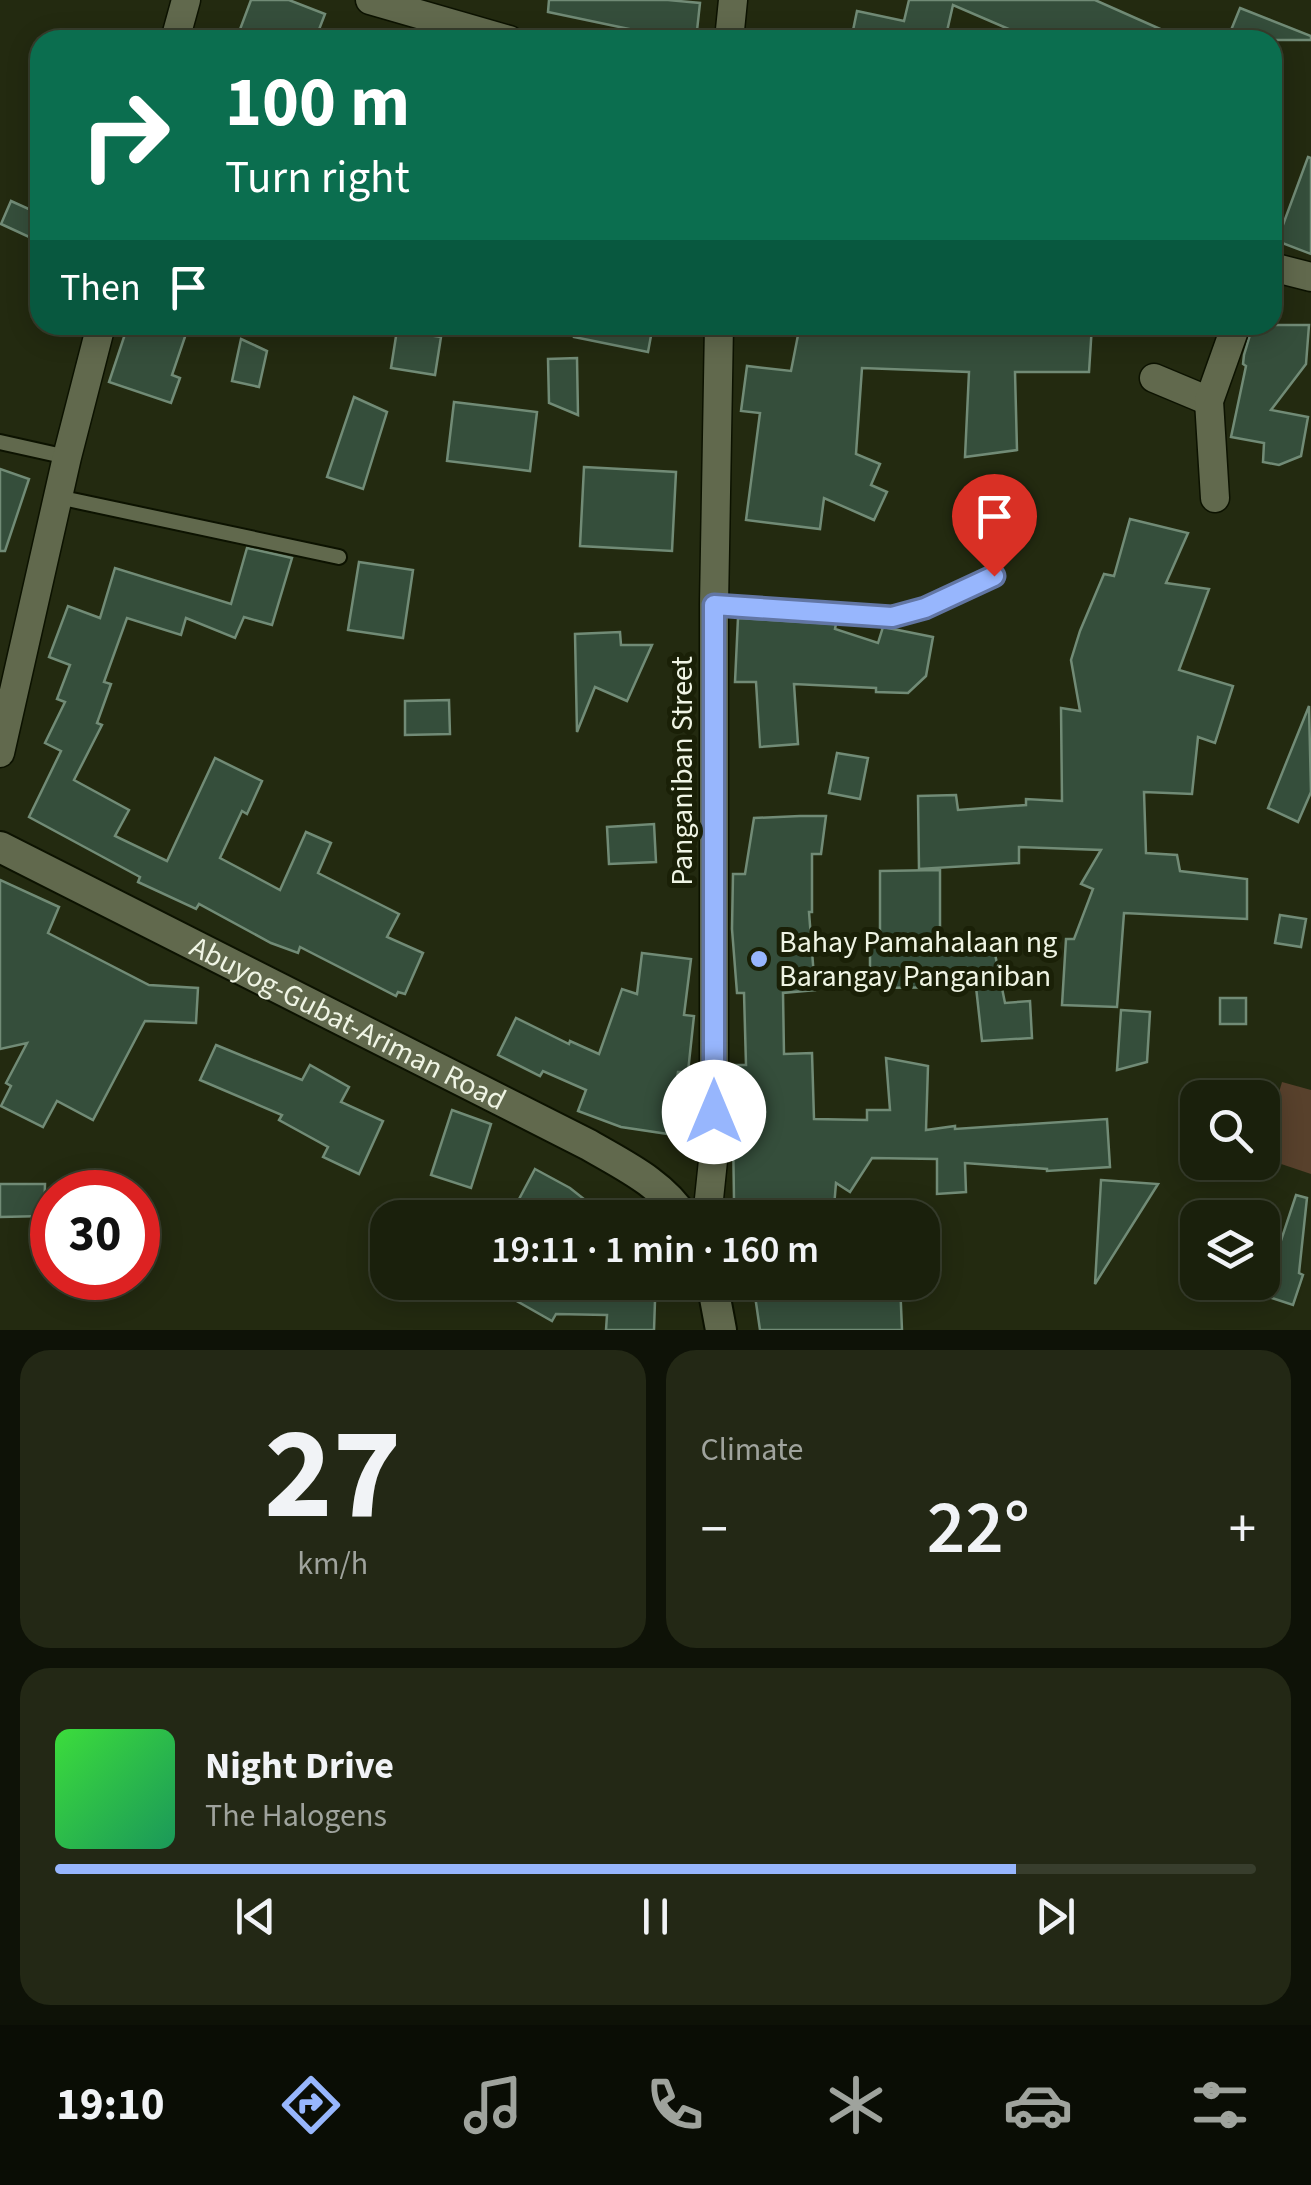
<!DOCTYPE html>
<meta charset="utf-8">
<style>
:root{--surface:#1a200c;--page:#232815;--text:#f1f3f6;--muted:#9fa39d;--line:#383e2d;--accent:#97b6fd}
body{margin:0;font-family:"Source Sans 3",sans-serif;background:var(--page);color:var(--text);height:100vh;display:flex;flex-direction:column;font-size:38px;white-space:nowrap}
*{box-sizing:border-box;margin:0}
p{font-size:32px;color:var(--muted)}
.icon{flex:none;width:55px;height:55px;fill:none;stroke:currentColor;stroke-width:2;stroke-linecap:round;stroke-linejoin:round}
.map{position:relative;height:1330px;overflow:hidden}
.details{display:flex;flex-direction:column;gap:20px;padding:20px;background:#0e1207;flex:1}
.details>*{flex:none}
.banner{position:absolute;left:30px;top:30px;width:1252px;height:305px;border-radius:30px;box-shadow:0 5px 25px #0003,0 0 0 2px var(--line);background:#0b6e4f;color:#fff;overflow:hidden}
.controls{position:absolute;left:1180px;top:1080px;display:grid;gap:20px}
.controls a{display:grid;place-items:center;width:100px;height:100px;border-radius:20px;background:var(--surface);box-shadow:0 5px 25px #0003,0 0 0 2px var(--line);font-size:50px}
.speed{position:absolute;left:30px;top:1170px;display:flex;gap:20px;font-size:50px;font-weight:700;text-align:center}
.speed>*{display:grid;place-content:center;width:130px;height:130px;border-radius:50%;background:var(--surface);box-shadow:0 5px 25px #0003,0 0 0 2px var(--line);line-height:1}
.speed .limit{border:15px solid #d22;background:#fff;color:#111}
.pin{position:absolute;display:grid;place-items:center;width:85px;height:85px;color:#fff;margin:-102px -42px;border-radius:50% 50% 50% 0;rotate:-45deg;box-shadow:0 0 10px #0007}
.pin .icon{rotate:45deg}
.me{position:absolute;width:110px;margin:-55px;rotate:0deg;stroke-linejoin:round;filter:drop-shadow(0 0 8px #0008)}
.turn{display:flex;align-items:center;gap:35px;height:210px;padding:0 30px;font-size:45px}
.turn .icon{width:130px;height:130px;stroke-width:2.5}
.turn b{display:block;font-size:70px;line-height:85px}
.then{display:flex;align-items:center;height:95px;padding:0 30px;background:#0003;gap:20px;font-size:38px}
.big{font-size:75px;font-weight:600;line-height:1.1}
.details .card{flex:1;display:flex;flex-direction:column;justify-content:center;gap:15px;min-width:0;padding:0 35px;border-radius:30px;background:var(--page)}
.details .dial{align-items:center;gap:0}
.dial b{font-size:130px;line-height:1}
.song{display:flex;align-items:center;gap:30px}
.cover{width:120px;height:120px;border-radius:15px;background:linear-gradient(135deg,hsl(120 70% 55%),hsl(150 70% 35%))}
.played{height:10px;border-radius:5px;background:linear-gradient(90deg,var(--accent) 80%,var(--line) 80%)}
.keys{display:flex;justify-content:space-around;direction:ltr}
.heat{display:flex;justify-content:space-between;align-items:center;font-size:55px;direction:ltr}
.details .tiles{flex:1;display:grid;gap:20px;grid-template-columns:1fr 1fr}
.card:last-child{grid-column:span 2}
.trip{position:absolute;left:370px;top:1200px;width:570px;height:100px;border-radius:30px;background:var(--surface);box-shadow:0 5px 25px #0003,0 0 0 2px var(--line);font-weight:600;line-height:100px;text-align:center}
.tabs{display:flex;height:160px;justify-content:space-around;align-items:center;background:#0a0d05;color:var(--muted)}
.tabs .icon{width:70px;height:70px}
.tabs .selected{color:var(--accent)}
.tabs b{font-size:45px;color:var(--text)}
.map>svg:first-child{display:block}
.green{fill:#58412c}
.building{fill:#354e3b;stroke:#718b76;stroke-width:2.5}
.lines{fill:none;stroke-linecap:round;stroke-linejoin:round}
.lane-casing{stroke:#0c1200;stroke-width:18}
.street-casing{stroke:#0c1200;stroke-width:31}
.secondary-casing{stroke:#0c1200;stroke-width:34}
.lane{stroke:#61694d;stroke-width:14}
.street{stroke:#61694d;stroke-width:28}
.secondary{stroke:#61694d;stroke-width:30}
.route-casing{stroke:#6276a4;stroke-width:25}
.route{stroke:#97b6fd;stroke-width:18}
.poi-dot{fill:#97b6fd;stroke:#1a2007;stroke-width:4}
.labels{text-anchor:middle;stroke-width:10;stroke-linejoin:round;paint-order:stroke}
.street-label{font-size:30px;fill:#eff4e4;stroke:#1a2007}
.poi-label{font-size:30px;fill:#eff4e4;stroke:#1a2007;text-anchor:start}
</style>
<div class="map">
<svg width="1311" height="1330" viewBox="0 0 1311 1330">
<rect width="100%" height="100%" fill="#232a10"/>
<polygon class="green" points="1282,1082 1311,1090 1311,1174 1263,1158 1263,1146"/>
<g class="building">
<polygon points="251,0 289,0 325,14 315,40 236,40"/>
<polygon points="549,0 668,0 700,3 696,40 657,40 628,35 629,29 548,12"/>
<polygon points="909,0 1095,0 1185,40 1008,40 1011,30 953,5 945,40 851,40 857,11 904,21"/>
<polygon points="1240,8 1311,36 1311,40 1227,40"/>
<polygon points="1308,157 1311,158 1311,254 1277,241"/>
<polygon points="11,201 40,214 40,242 1,224"/>
<polygon points="128,325 189,325 172,375 180,378 171,403 109,382"/>
<polygon points="575,325 653,325 648,352 574,337"/>
<polygon points="800,325 1092,325 1089,372 1015,372 1017,450 965,457 969,372 862,368 856,454 880,464 871,485 887,492 874,520 824,498 820,529 746,520 760,413 741,411 747,366 791,371"/>
<polygon points="1253,325 1309,325 1306,364 1271,410 1308,417 1301,456 1279,465 1263,462 1264,443 1231,437 1246,366 1243,364 1244,355"/>
<polygon points="397,330 441,337 435,375 391,368"/>
<polygon points="241,339 267,351 259,387 232,381"/>
<polygon points="577,358 578,415 549,403 548,359"/>
<polygon points="354,397 387,412 363,489 327,477"/>
<polygon points="454,402 537,412 530,471 447,461"/>
<polygon points="584,467 676,472 672,551 580,546"/>
<polygon points="0,469 29,479 5,551 0,551"/>
<polygon points="1130,519 1188,533 1166,583 1209,589 1179,670 1233,686 1215,743 1198,737 1192,794 1144,792 1146,853 1177,855 1180,871 1247,879 1247,919 1124,913 1117,1007 1062,1005 1066,939 1074,939 1093,889 1081,884 1101,850 1019,847 1019,863 919,869 918,796 956,795 958,810 1026,805 1026,799 1062,801 1061,708 1080,711 1071,660 1080,631 1104,574 1114,576"/>
<polygon points="247,548 292,558 272,625 244,617 235,638 186,618 181,635 127,618 104,682 111,684 97,723 102,725 74,780 129,810 115,836 167,861 215,758 262,781 247,814 242,811 220,858 280,890 306,832 331,843 318,873 399,914 387,937 423,953 405,994 398,992 396,996 300,947 298,953 271,943 199,904 196,909 138,882 140,877 29,817 61,751 45,743 65,702 57,699 70,665 49,657 68,606 100,618 115,568 231,604"/>
<polygon points="359,562 413,570 403,638 348,630"/>
<polygon points="738,618 836,624 835,629 878,643 883,627 933,637 926,676 908,693 876,692 876,688 794,684 798,744 760,747 756,682 735,682"/>
<polygon points="620,632 621,645 652,645 627,701 595,687 577,732 575,634"/>
<polygon points="449,700 450,734 405,735 405,701"/>
<polygon points="1309,706 1311,792 1298,822 1268,808"/>
<polygon points="837,753 868,758 860,799 829,793"/>
<polygon points="800,816 826,816 821,854 812,854 812,912 809,912 815,990 783,993 784,1054 812,1053 814,1119 867,1120 867,1110 890,1110 886,1058 928,1066 926,1130 955,1126 955,1129 1107,1119 1110,1167 1047,1171 1047,1169 965,1163 966,1192 937,1194 937,1159 872,1158 850,1192 836,1183 834,1207 734,1200 732,1065 746,1065 744,993 737,993 732,929 733,874 745,874 754,818"/>
<polygon points="654,824 656,862 609,864 607,827"/>
<polygon points="940,870 940,944 993,944 1005,1003 1030,1001 1032,1038 982,1041 976,987 870,988 870,944 880,944 880,871"/>
<polygon points="0,880 59,907 48,933 149,985 198,988 196,1023 145,1021 93,1120 57,1101 43,1127 1,1106 11,1086 6,1083 27,1043 0,1049"/>
<polygon points="1280,915 1306,919 1301,947 1275,943"/>
<polygon points="642,953 691,959 684,1015 694,1016 688,1072 678,1072 668,1134 621,1127 578,1111 586,1090 543,1071 540,1076 498,1055 516,1018 569,1044 570,1041 599,1054 622,989 637,994"/>
<rect x="1220" y="998" width="26" height="26"/>
<polygon points="1121,1010 1150,1012 1147,1062 1117,1070"/>
<polygon points="216,1045 302,1080 310,1065 349,1087 341,1102 383,1121 359,1174 323,1157 328,1147 279,1120 282,1115 200,1080"/>
<polygon points="452,1110 491,1124 471,1188 431,1175"/>
<polygon points="535,1169 570,1188 608,1218 509,1218"/>
<polygon points="1101,1180 1158,1184 1095,1284"/>
<polygon points="0,1184 45,1184 44,1216 0,1217"/>
<polygon points="1296,1195 1307,1198 1299,1273 1303,1275 1293,1305 1263,1295"/>
<polygon points="525,1282 674,1282 655,1301 654,1330 606,1330 607,1315 556,1314 552,1321 515,1300"/>
<polygon points="753,1282 900,1282 902,1330 760,1330"/>
</g>
<g class="lines">
<g class="lane-casing">
<g id="lane">
<polyline points="0,442 67,457"/>
<polyline points="58,497 339,557"/>
<polyline points="714,605 891,617 925,608 994,576"/>
</g>
</g>
<g class="street-casing">
<g id="street">
<polyline points="370,0 509,40"/>
<polyline points="175,40 186,0"/>
<polyline points="729,40 733,0"/>
<polyline points="1272,267 1311,277"/>
<polyline points="1154,378 1209,401"/>
<polyline points="1215,498 1209,401 1236,325"/>
<polyline points="0,753 67,457 101,325"/>
<polyline points="707,1218 714,1151 714,605 719,325"/>
</g>
</g>
<g class="secondary-casing">
<g id="secondary">
<path id="s1" d="M 0,847 L 589,1145 C 623,1165 662,1183 684,1218"/>
<polyline points="712,1282 721,1330"/>
</g>
</g>
<use href="#lane" class="lane"/>
<use href="#street" class="street"/>
<use href="#secondary" class="secondary"/>
</g>
<g class="lines">
<g class="route-casing">
<polyline id="route" points="714,1112 714,605 892,617 925,608 994,576"/>
</g>
<use href="#route" class="route"/>
</g>
<circle class="poi-dot" cx="759" cy="959" r="10"/>
<g class="labels">
<g class="street-label">
<text transform="translate(682 771) rotate(-90)" y="10">Panganiban Street</text>
<text dy="10" stroke="none"><textPath href="#s1" startOffset="390">Abuyog-Gubat-Ariman Road</textPath></text>
</g>
<g class="poi-label">
<text x="779" y="952">Bahay Pamahalaan ng<tspan x="779" dy="34">Barangay Panganiban</tspan></text>
</g>
</g>
</svg>
<div class="controls">
<a><svg class="icon" aria-label="search" viewBox="0 0 24 24"><circle cx="10" cy="10" r="6"/><path d="M15 15l6 6"/></svg></a>
<a><svg class="icon" aria-label="layers" viewBox="0 0 24 24"><path d="M12 4l9 5-9 5-9-5zM3 14l9 5 9-5"/></svg></a>
</div>
<div class="speed"><div class="limit">30</div></div>
<div class="pin" style="left:994px;top:576px;background:#d93025"><svg class="icon" aria-label="arrive" viewBox="0 0 24 24"><path d="M6 21V4h12l-3 4 3 4H6"/></svg></div>
<svg class="me" style="left:714px;top:1112px" viewBox="-20 -20 40 40"><circle r="19" fill="#fff"/><path d="M0-13L10 11 0 6-10 11z" fill="#97b6fd"/></svg>
<div class="trip">19:11 · 1 min · 160 m</div>
<div class="banner">
<div class="turn"><svg class="icon" aria-label="right" viewBox="0 0 24 24"><path d="M7 20v-9h11M14 6l5 5-5 5"/></svg><div><b>100 m</b>Turn right</div></div>
<div class="then">Then<svg class="icon" aria-label="arrive" viewBox="0 0 24 24"><path d="M6 21V4h12l-3 4 3 4H6"/></svg></div>
</div>
</div>
<section class="details">
<div class="tiles">
<div class="card dial"><b>27</b><p>km/h</p></div>
<div class="card"><p>Climate</p>
<div class="heat"><a>−</a><b class="big">22°</b><a>+</a></div>
</div>
<div class="card">
<div class="song"><i class="cover"></i><div><b>Night Drive</b><p>The Halogens</p></div></div>
<div class="played"></div>
<div class="keys"><svg class="icon" aria-label="previous" viewBox="0 0 24 24"><path d="M18 5L8 12l10 7zM5 5v14"/></svg><svg class="icon" aria-label="pause" viewBox="0 0 24 24"><path d="M8 5v14M16 5v14"/></svg><svg class="icon" aria-label="next" viewBox="0 0 24 24"><path d="M6 5l10 7-10 7zM19 5v14"/></svg></div>
</div>
</div>
</section>
<nav class="tabs">
<b>19:10</b>
<svg class="icon selected" aria-label="directions" viewBox="0 0 24 24"><path d="M12 3l9 9-9 9-9-9zM9 14v-3h6M13 9l2 2-2 2"/></svg>
<svg class="icon" aria-label="music" viewBox="0 0 24 24"><path d="M9 18V5l10-2v13"/><circle cx="6" cy="18" r="3"/><circle cx="16" cy="16" r="3"/></svg>
<svg class="icon" aria-label="phone" viewBox="0 0 24 24"><path d="M5 4h4l2 5-3 2q2 4 5 5l2-3 5 2v4C11 20 4 13 5 4z"/></svg>
<svg class="icon" aria-label="climate" viewBox="0 0 24 24"><path d="M12 3v18M4 7l16 10M4 17L20 7"/></svg>
<svg class="icon" aria-label="car" viewBox="0 0 24 24"><path d="M5 17H2v-5l4-1 3-4h7l3 4 3 1v5h-3M9 17h6M6 11h13"/><circle cx="7" cy="17" r="2"/><circle cx="17" cy="17" r="2"/></svg>
<svg class="icon" aria-label="filters" viewBox="0 0 24 24"><path d="M4 7h16M4 17h16"/><circle cx="9" cy="7" r="2"/><circle cx="15" cy="17" r="2"/></svg>
</nav>
